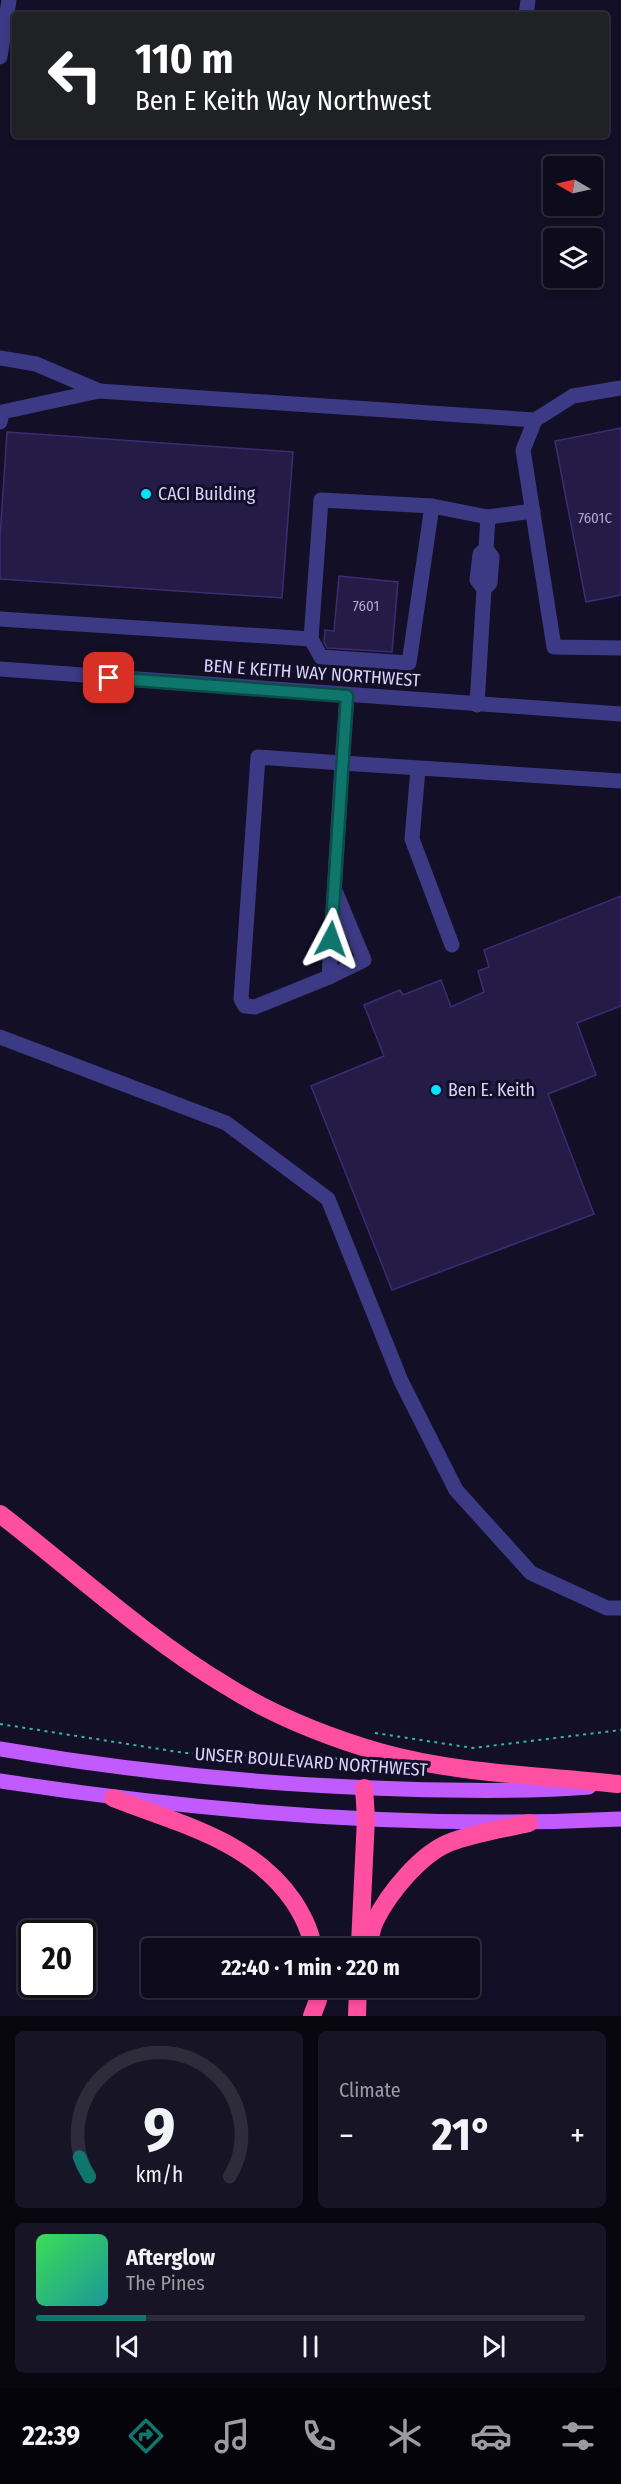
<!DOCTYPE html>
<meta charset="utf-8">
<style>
:root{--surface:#0e0b1c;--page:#171425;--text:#f1f3f6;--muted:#9b9ba3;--line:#2e2b3b;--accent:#0f766e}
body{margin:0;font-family:"Fira Sans Condensed",sans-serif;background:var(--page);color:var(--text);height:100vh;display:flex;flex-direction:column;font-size:22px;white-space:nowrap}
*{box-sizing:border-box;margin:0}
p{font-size:20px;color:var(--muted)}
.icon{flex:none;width:33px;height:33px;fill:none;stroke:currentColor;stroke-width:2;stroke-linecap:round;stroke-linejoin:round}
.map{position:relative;height:2016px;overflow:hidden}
.details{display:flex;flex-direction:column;gap:15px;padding:15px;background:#08060f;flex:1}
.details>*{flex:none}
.banner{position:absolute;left:12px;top:12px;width:597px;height:126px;border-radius:6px;box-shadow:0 3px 9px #0003,0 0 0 2px var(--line);background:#202124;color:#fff;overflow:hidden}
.needle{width:39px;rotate:279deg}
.controls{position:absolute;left:543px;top:156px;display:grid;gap:12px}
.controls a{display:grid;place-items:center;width:60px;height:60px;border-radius:6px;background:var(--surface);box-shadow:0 3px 9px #0003,0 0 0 2px var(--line);font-size:30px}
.speed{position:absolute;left:18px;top:1920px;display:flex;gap:12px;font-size:30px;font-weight:700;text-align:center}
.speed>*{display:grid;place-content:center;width:78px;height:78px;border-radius:50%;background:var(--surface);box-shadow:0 3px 9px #0003,0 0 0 2px var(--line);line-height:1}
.speed .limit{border:3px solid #111;border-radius:9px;background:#fff;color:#111}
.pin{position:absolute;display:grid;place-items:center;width:51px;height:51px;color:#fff;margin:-26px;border-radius:12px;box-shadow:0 3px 9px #0006}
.me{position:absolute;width:66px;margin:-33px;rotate:4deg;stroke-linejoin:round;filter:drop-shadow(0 0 4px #0008)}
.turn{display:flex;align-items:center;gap:21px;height:126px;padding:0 24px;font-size:27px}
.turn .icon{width:78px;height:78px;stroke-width:2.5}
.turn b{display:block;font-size:42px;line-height:51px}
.big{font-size:45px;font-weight:700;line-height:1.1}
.details .card{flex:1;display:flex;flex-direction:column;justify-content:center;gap:9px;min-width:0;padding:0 21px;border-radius:9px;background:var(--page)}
.details .dial{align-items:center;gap:0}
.dial svg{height:156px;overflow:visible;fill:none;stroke:var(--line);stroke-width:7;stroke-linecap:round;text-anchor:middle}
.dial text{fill:var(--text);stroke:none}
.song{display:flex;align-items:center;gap:18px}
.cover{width:72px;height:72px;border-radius:9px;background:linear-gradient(135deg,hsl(130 70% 55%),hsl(180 70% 35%))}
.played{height:6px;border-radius:3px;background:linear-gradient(90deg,var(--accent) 20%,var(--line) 20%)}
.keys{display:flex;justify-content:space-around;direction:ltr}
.heat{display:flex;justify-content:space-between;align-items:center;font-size:33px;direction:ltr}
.details .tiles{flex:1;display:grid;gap:15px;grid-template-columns:1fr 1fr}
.card:last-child{grid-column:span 2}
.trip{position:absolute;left:141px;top:1938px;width:339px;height:60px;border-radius:6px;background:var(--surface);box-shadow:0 3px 9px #0003,0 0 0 2px var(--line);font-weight:700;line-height:60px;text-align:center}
.tabs{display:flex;height:96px;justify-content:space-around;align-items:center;background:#06040b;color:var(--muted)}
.tabs .icon{width:42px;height:42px}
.tabs .active{color:var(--accent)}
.tabs b{font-size:27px;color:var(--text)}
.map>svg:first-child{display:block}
.building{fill:#241b47;stroke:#3b2d73;stroke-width:1.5}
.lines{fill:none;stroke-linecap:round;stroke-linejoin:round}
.path{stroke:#2fb8b0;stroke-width:2;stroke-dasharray:3 4.5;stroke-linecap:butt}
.minor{stroke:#3d3a85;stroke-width:15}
.major{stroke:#c25bff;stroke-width:15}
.highway{stroke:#ff4fa3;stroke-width:18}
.route-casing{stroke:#0a4d48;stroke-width:15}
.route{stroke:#0f766e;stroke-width:10}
.poi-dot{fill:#00e5ff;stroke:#130f26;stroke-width:2}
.labels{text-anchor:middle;stroke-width:6;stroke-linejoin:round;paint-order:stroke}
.number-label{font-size:15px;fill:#aca6d1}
.poi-label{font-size:18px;fill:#d9d4ff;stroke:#130f26;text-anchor:start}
.street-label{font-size:18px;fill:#d9d4ff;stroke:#130f26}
</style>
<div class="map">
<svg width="621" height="2016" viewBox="0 0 621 2016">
<rect width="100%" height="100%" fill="#130f26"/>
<g class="building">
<polygon points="621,428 621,595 586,602 555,441"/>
<polygon points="7,432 293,452 282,598 0,579 0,537"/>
<polygon points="339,576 398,582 392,652 327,648 324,642 325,630 334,631"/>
<polygon points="621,896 621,1006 577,1023 596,1075 548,1094 594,1214 392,1290 311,1086 384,1056 364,1005 400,990 403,995 441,980 451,1007 484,992 478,971 489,967 484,950"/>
</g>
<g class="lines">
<g class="path">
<polyline points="0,1724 185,1753 346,1759"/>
<polyline points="375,1733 473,1748 621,1730"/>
</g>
<g class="minor">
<polyline points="526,15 528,0"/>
<polyline points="0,57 9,0"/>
<polyline points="0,358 36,364 99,391 2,412 0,422"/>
<polyline points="621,388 573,396 535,420 523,450 554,647 621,648"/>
<polyline points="99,391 535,420"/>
<polyline points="484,589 477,580 480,554 486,549"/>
<polyline points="0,619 311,639 321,500 432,506 488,517"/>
<polyline points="311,639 321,657 409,663 432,506"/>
<polyline points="0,669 621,714"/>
<polyline points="347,696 342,763 621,781"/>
<polyline points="477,705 484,589 490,583 492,557 486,549 488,517 533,511"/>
<polygon points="258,757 342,763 329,977 255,1007 245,1006 241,999"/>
<polyline points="418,769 412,839 452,945"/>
<polyline points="329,977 364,960 336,893"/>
<polyline points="0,1037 226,1123 328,1199 401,1381 456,1490 531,1573 607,1608 621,1608"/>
</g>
<g class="major">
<path d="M 0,1749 C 133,1772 268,1785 402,1789 C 465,1791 527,1792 589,1787"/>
<path d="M 0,1781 C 201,1812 418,1829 621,1819"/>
</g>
<g class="highway">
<path d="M 0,1514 C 74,1571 145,1637 225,1685 C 272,1715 325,1736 379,1752 C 456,1774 539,1775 618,1784"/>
<path d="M 113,1798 C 179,1824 252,1840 294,1902 C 303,1916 311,1932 313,1948"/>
<polyline points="360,1944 366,1818 364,1788"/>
<path d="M 368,1948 C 370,1940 371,1929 375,1921 C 388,1894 421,1853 451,1842 C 475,1833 503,1829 529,1823"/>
<polyline points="312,2016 318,2000 316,1988"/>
<polyline points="357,2016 358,1988"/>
</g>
</g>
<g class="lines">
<g class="route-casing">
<polyline id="route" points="109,678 347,696 331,939"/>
</g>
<use href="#route" class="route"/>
</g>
<g class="poi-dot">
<circle cx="146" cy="494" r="6"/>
<circle cx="436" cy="1090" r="6"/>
</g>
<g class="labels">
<g class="number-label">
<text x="595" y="523">7601C</text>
<text x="366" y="611">7601</text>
</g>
<g class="poi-label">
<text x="158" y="500">CACI Building</text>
<text x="448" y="1096">Ben E. Keith</text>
</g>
<g class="street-label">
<text transform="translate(312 673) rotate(4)" y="6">BEN E KEITH WAY NORTHWEST</text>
<text transform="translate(311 1762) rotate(4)" y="6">UNSER BOULEVARD NORTHWEST</text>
</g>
</g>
</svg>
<div class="controls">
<a><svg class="needle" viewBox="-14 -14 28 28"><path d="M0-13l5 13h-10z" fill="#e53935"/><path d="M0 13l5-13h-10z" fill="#9b9ba3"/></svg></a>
<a><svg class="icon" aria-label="layers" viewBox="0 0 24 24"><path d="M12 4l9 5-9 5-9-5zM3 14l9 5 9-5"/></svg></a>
</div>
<div class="speed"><div class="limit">20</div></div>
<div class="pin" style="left:109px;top:678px;background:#d93025"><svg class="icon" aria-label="arrive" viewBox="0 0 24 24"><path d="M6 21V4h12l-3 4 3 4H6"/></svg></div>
<svg class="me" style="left:331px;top:939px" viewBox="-20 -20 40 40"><path d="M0-17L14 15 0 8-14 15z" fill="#0f766e" stroke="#fff" stroke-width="4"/></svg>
<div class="trip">22:40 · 1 min · 220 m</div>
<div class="banner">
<div class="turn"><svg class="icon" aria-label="left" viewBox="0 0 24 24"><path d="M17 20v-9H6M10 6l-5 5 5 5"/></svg><div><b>110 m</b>Ben E Keith Way Northwest</div></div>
</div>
</div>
<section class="details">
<div class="tiles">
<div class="card dial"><svg viewBox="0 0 100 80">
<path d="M14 69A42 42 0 1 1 86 69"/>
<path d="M14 69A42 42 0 0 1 9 59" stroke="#0f766e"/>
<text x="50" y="56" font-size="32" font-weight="700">9</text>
<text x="50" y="72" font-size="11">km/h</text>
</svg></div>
<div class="card"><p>Climate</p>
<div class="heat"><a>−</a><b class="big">21°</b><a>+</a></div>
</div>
<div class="card">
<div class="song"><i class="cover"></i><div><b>Afterglow</b><p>The Pines</p></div></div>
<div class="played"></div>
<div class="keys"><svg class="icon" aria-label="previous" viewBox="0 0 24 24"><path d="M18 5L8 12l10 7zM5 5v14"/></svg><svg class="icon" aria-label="pause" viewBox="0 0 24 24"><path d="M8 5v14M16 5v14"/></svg><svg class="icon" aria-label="next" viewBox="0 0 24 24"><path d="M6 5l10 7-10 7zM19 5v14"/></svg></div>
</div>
</div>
</section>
<nav class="tabs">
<b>22:39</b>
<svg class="icon active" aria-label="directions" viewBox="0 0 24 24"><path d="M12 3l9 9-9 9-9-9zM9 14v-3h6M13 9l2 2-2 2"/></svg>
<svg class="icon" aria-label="music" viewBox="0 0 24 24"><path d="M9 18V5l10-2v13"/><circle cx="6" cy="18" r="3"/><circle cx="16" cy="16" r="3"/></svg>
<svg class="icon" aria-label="phone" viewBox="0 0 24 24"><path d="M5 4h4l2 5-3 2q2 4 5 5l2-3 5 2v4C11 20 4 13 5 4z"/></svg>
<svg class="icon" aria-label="climate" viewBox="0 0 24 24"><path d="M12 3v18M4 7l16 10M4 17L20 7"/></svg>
<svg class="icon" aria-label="car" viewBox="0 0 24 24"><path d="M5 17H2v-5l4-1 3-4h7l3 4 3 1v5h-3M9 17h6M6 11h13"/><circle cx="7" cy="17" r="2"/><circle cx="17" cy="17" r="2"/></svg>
<svg class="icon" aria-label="filters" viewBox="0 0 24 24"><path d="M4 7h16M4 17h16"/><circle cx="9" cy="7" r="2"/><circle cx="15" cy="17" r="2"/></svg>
</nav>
